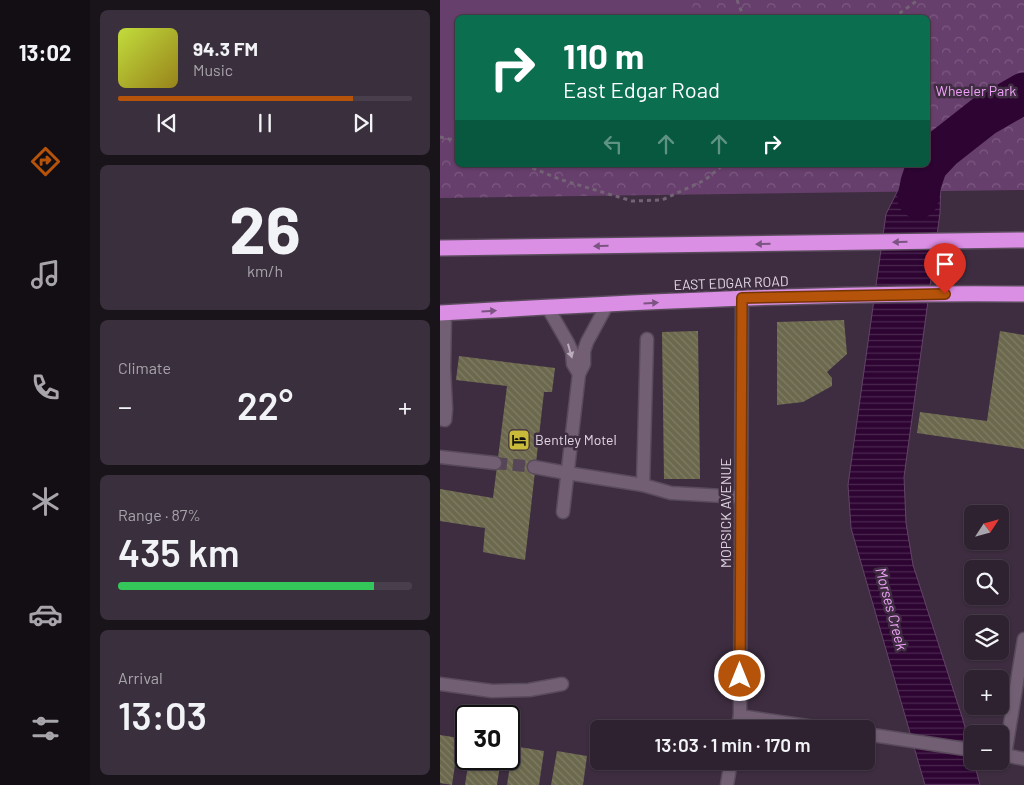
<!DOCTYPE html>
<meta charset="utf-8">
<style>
:root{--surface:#2e2230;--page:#3a2f3c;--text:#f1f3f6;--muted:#a7a4ab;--line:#493f4c;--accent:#b45309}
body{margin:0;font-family:Barlow,sans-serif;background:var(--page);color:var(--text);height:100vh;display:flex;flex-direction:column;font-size:19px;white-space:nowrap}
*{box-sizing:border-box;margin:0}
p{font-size:16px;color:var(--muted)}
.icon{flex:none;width:28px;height:28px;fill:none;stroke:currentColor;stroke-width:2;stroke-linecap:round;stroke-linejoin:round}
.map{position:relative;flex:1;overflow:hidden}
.details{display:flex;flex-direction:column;gap:10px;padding:10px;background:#19131a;width:350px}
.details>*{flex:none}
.guide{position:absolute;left:15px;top:15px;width:475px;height:152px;border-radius:8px;box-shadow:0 1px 4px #0004,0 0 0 1px var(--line);background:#0b6e4f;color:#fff;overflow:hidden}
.needle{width:32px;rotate:54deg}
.fabs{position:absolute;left:524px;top:505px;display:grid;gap:10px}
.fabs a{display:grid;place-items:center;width:45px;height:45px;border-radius:8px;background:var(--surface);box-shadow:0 1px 4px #0004,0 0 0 1px var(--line);font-size:25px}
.speed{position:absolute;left:15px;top:705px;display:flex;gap:10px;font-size:25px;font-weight:700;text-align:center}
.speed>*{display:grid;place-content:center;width:65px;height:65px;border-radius:50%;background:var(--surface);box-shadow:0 1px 4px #0004,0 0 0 1px var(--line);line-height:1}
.speed .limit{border:2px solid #111;border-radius:8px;background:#fff;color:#111}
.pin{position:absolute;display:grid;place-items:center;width:42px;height:42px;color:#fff;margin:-51px -21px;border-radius:50% 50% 50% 0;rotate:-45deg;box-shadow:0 0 5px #0007}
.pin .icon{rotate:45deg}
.me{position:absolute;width:55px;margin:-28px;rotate:0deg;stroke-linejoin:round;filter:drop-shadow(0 0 4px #0008)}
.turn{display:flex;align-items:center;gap:18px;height:105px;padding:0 25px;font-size:22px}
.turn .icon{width:65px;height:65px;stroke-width:2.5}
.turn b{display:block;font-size:35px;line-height:42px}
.lanes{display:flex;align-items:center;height:48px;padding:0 25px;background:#0003;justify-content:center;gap:25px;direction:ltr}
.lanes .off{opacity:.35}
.big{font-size:38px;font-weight:600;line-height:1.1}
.details .tile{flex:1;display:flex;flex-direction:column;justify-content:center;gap:8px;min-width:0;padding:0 18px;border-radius:8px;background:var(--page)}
.details .dial{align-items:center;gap:0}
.dial b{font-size:65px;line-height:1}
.song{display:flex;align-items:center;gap:15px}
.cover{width:60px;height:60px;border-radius:8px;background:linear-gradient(135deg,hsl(70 70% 55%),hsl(50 70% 35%))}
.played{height:5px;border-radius:2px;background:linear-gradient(90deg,var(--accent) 80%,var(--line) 80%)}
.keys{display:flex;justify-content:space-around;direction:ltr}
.heat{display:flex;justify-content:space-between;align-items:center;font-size:28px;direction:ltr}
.charge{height:8px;border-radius:4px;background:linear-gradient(90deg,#34c759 87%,var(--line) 0)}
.trip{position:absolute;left:150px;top:720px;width:285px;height:50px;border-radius:8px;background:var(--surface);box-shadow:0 1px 4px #0004,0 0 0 1px var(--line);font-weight:600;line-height:50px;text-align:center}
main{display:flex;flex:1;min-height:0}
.tabs{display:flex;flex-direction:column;width:90px;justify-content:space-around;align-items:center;background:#120e13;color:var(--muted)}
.tabs .icon{width:35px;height:35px}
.tabs .selected{color:var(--accent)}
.tabs b{font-size:22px;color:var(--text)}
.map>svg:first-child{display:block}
.park{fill:url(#park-crowns);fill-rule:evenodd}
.pitch{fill:#673f6c}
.water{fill:url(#water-rules);stroke:#634367}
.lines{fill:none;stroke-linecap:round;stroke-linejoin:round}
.river{stroke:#2d0432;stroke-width:41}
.building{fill:url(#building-back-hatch)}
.minor-tunnel{stroke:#574658;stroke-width:12;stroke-dasharray:12 6;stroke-linecap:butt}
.minor-casing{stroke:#5a4b5c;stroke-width:15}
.highway-casing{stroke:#5a4b5c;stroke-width:18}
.path{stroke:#736475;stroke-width:3;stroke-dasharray:4 4;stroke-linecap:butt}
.minor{stroke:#725f74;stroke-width:12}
.highway{stroke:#da8ee4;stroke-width:15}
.oneway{fill:#7c5482}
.oneway2{fill:#bbacbc}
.route-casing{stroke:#753606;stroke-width:12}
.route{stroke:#b45309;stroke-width:9}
.labels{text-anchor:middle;stroke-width:5;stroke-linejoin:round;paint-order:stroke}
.park-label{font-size:14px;fill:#f1a2fa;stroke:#3e2d40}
.street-label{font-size:14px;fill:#e2d6e3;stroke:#3e2d40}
.poi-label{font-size:14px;fill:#e2d6e3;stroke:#3e2d40;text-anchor:start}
.water-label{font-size:15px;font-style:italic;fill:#eea0f8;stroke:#3e2d40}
</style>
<main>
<nav class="tabs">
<b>13:02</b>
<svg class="icon selected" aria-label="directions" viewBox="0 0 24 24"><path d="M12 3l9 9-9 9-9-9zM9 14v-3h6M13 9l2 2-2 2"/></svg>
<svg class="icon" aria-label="music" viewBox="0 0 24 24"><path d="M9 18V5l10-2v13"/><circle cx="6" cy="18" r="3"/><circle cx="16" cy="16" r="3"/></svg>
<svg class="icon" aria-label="phone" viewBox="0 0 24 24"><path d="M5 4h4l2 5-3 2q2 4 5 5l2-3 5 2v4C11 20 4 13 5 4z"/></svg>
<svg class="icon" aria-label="climate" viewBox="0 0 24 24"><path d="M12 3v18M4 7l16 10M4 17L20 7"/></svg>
<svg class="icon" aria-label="car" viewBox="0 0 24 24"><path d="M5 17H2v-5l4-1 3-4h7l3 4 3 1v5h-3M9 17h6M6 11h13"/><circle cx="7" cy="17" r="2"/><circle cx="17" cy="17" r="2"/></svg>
<svg class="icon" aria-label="filters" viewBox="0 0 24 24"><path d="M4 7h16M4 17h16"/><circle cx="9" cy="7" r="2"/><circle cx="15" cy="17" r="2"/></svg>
</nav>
<section class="details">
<div class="tile">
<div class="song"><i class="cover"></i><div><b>94.3 FM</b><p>Music</p></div></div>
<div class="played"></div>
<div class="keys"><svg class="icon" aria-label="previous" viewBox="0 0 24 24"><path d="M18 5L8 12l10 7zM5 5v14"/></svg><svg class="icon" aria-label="pause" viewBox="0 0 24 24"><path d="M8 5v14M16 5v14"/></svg><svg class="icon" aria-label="next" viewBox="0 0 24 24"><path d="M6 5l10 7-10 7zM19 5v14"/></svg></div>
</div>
<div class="tile dial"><b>26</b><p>km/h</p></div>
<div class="tile"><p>Climate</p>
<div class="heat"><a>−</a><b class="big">22°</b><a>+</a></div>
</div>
<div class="tile"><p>Range · 87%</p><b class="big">435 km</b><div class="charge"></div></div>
<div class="tile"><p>Arrival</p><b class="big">13:03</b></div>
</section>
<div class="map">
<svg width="584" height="785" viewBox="0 0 584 785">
<defs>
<pattern id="park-crowns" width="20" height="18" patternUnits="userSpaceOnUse" patternTransform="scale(1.25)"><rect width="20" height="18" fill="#673f6c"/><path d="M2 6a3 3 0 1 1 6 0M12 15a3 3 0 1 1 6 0" fill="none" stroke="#7c5a81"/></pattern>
<pattern id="water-rules" width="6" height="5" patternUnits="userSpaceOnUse" patternTransform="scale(1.25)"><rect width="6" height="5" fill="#2d0432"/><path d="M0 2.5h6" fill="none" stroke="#4b2850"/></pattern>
<pattern id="building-back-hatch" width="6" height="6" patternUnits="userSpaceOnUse" patternTransform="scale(1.25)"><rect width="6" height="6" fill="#6b684d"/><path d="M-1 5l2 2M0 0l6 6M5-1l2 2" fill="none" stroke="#807d66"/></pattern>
</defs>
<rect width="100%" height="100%" fill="#3e2d40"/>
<path class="park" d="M 0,0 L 584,0 L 584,190 L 0,198 ZM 18,18 L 488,18 L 488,165 L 18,165 Z"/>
<polygon class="pitch" points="0,0 252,0 253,17 18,18 17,125 0,125"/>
<polygon class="water" points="502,149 500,213 464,477 466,523 473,565 523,720 540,785 485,785 411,528 408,485 446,214 462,182 478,165 488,165 488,158"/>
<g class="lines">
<polyline class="river" points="478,198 481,183 487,165 502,149 544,116 584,93"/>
</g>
<g class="building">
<polygon points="404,320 407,354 387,372 392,378 392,386 363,402 337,405 337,322"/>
<polygon points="258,331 260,479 224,479 222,332"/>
<polygon points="560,331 584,335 584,449 477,433 480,412 547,421"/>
<polygon points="19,356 115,368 112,392 104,392 85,560 43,552 45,528 0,521 0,489 53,498 67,386 16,380"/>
<polygon points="0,735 19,738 12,785 0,783"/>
<polygon points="73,746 104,751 99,785 67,785"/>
<polygon points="117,751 147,756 143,785 111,785"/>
<polygon points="29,759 61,759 57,785 25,785"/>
</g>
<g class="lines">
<polyline class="minor-tunnel" points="55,463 94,467"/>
<g class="minor-casing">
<g id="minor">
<polyline points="108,308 128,343 132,352 133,364 139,374 144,364 144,351 147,342 167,305"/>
<polyline points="0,419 5,420 6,409 4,368 5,313"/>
<polyline points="0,457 55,463"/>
<polyline points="94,467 127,473 203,485 207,339"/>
<polyline points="203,485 231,493 301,497"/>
<polyline points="123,512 139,374"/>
<polyline points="0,684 52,691 89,690 122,684"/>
<polyline points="300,716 388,729"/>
<polyline points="297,729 300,716 302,298"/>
<polyline points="426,734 532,750"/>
<polyline points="560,754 584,759"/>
<polyline points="565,755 584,639"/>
<polyline points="287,785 291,761"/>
</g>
</g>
<g class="highway-casing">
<g id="highway">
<polyline points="0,248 584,240"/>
<path d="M 0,313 C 194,302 390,292 584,294"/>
</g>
</g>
<g class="path">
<polyline points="297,0 304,18"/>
<polyline points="453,18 478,0"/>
<polyline points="0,137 18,141"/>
<polyline points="85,165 122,180 192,201 222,200 265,180 283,165"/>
</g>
<use href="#minor" class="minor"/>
<use href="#highway" class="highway"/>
</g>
<defs><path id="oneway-solid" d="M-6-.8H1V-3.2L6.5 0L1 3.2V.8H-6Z" transform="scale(1.25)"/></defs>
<g class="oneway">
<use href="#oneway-solid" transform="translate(460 242) rotate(179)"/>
<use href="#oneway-solid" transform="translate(323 244) rotate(179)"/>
<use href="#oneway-solid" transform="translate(161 246) rotate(179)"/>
<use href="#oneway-solid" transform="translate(211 303) rotate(-3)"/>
<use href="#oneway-solid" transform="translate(49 311) rotate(-3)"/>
</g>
<use class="oneway2" href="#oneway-solid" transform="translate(130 351) rotate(74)"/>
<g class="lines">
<g class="route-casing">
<polyline id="route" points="300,676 302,298 505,294"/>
</g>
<use href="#route" class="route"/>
</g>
<defs>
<g id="hotel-square" transform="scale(1.125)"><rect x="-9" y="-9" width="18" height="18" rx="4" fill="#c9ba3a" stroke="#3e2d40"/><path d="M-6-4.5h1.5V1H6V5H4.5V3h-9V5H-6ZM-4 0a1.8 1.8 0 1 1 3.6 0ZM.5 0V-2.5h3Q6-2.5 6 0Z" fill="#111"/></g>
</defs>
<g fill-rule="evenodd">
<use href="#hotel-square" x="79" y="440"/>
</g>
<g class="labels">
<g class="park-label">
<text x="536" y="96">Wheeler Park</text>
</g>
<g class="street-label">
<text transform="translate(291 283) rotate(-2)" y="5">EAST EDGAR ROAD</text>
<text transform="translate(286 513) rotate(-90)" y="5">MOPSICK AVENUE</text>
</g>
<g class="poi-label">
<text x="95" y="445">Bentley Motel</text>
</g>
<g class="water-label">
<text transform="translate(451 609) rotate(75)" y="5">Morses Creek</text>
</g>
</g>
</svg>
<div class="fabs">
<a><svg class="needle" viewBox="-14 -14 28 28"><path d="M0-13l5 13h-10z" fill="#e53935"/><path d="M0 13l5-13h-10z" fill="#a7a4ab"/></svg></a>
<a><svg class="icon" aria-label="search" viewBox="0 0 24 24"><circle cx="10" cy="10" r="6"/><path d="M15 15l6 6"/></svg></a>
<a><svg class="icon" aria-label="layers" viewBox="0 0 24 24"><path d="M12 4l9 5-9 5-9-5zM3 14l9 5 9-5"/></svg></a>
<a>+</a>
<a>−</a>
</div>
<div class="speed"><div class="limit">30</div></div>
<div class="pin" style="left:505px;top:294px;background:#d93025"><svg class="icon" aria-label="arrive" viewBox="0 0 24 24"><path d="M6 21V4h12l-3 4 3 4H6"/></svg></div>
<svg class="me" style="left:300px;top:676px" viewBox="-20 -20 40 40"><circle r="17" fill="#b45309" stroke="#fff" stroke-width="3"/><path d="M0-11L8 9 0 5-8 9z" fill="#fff"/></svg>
<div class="trip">13:03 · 1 min · 170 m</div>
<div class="guide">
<div class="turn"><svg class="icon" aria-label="right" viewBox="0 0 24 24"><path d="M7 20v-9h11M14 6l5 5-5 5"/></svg><div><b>110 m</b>East Edgar Road</div></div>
<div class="lanes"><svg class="icon off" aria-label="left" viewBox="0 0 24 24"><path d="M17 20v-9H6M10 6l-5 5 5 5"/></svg><svg class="icon off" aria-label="ahead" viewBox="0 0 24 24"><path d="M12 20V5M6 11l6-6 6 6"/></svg><svg class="icon off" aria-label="ahead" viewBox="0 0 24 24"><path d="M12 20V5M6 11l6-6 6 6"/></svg><svg class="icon" aria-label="right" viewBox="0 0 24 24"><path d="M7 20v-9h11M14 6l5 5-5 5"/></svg></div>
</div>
</div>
</main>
